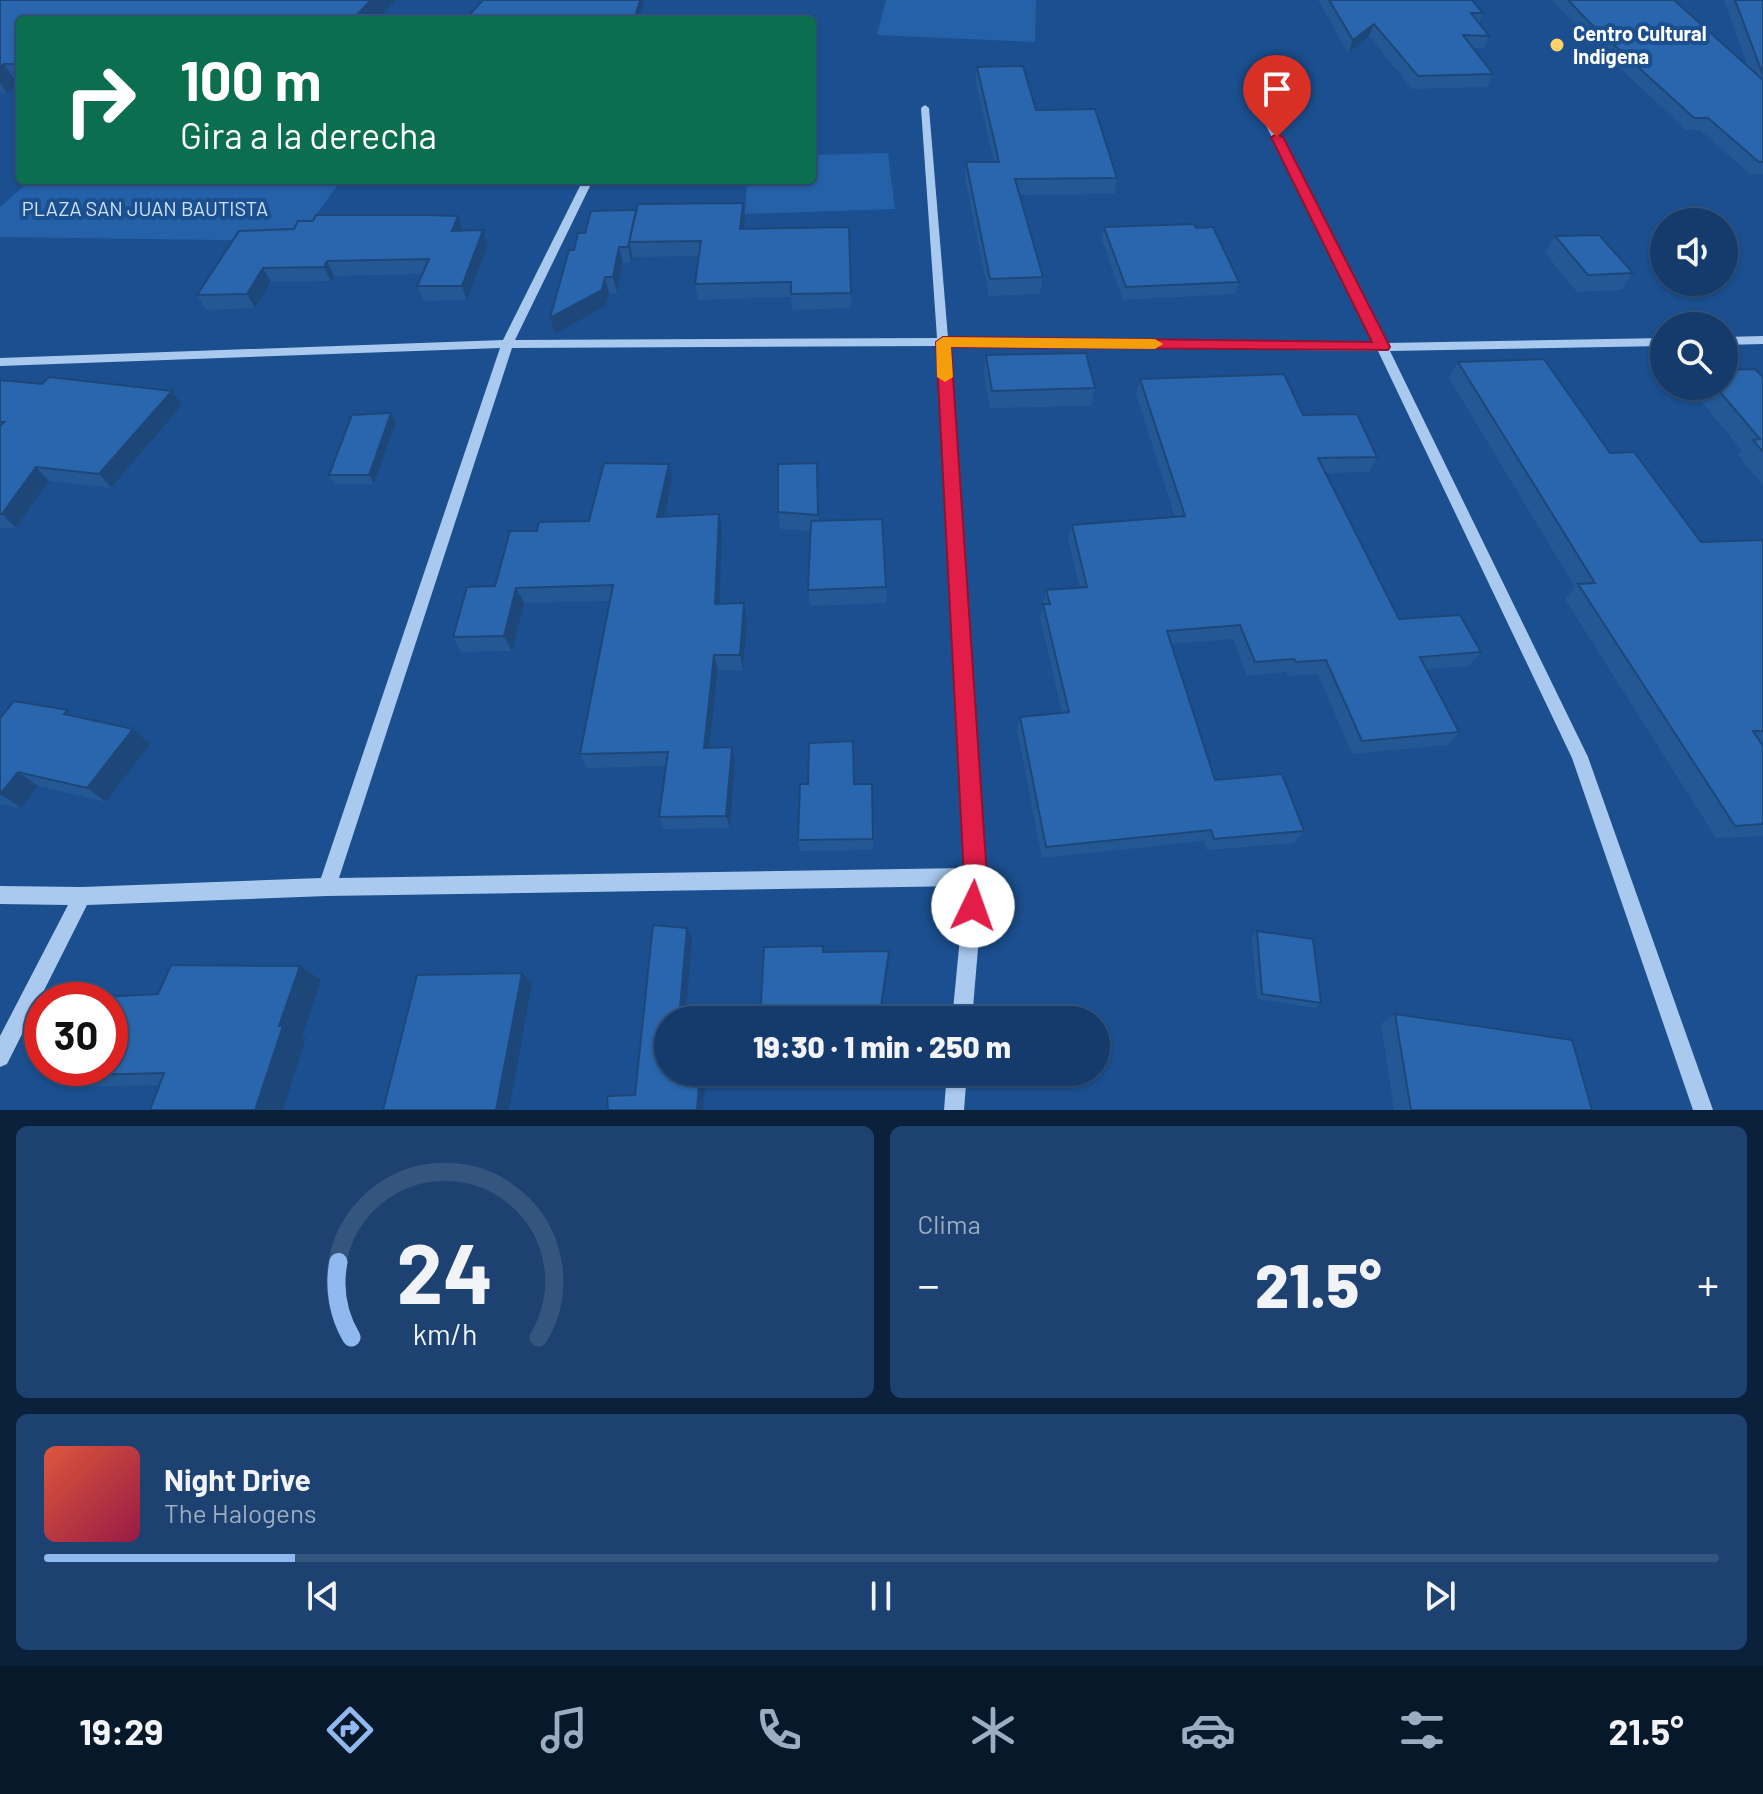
<!DOCTYPE html>
<html lang="es">
<meta charset="utf-8">
<style>
:root{--surface:#143b6b;--page:#1d4271;--text:#f1f3f6;--muted:#9dadc1;--line:#33557e;--accent:#90b9f0}
body{margin:0;font-family:Barlow,sans-serif;background:var(--page);color:var(--text);height:100vh;display:flex;flex-direction:column;font-size:30px;white-space:nowrap}
*{box-sizing:border-box;margin:0}
p{font-size:26px;color:var(--muted)}
.icon{flex:none;width:44px;height:44px;fill:none;stroke:currentColor;stroke-width:2;stroke-linecap:round;stroke-linejoin:round}
.map{position:relative;height:1110px;overflow:hidden}
.details{display:flex;flex-direction:column;gap:16px;padding:16px;background:#0b203b;flex:1}
.details>*{flex:none}
.hud{position:absolute;left:16px;top:16px;width:800px;height:168px;border-radius:8px;box-shadow:0 2px 6px #0004,0 0 0 2px var(--line);background:#0b6e4f;color:#fff;overflow:hidden}
.buttons{position:absolute;left:1650px;top:208px;display:grid;gap:16px}
.buttons a{display:grid;place-items:center;width:88px;height:88px;border-radius:50%;background:var(--surface);box-shadow:0 2px 6px #0004,0 0 0 2px var(--line);font-size:40px}
.speed{position:absolute;left:24px;top:982px;display:flex;gap:16px;font-size:40px;font-weight:700;text-align:center}
.speed>*{display:grid;place-content:center;width:104px;height:104px;border-radius:50%;background:var(--surface);box-shadow:0 2px 6px #0004,0 0 0 2px var(--line);line-height:1}
.speed .limit{border:12px solid #d22;background:#fff;color:#111}
.pin{position:absolute;display:grid;place-items:center;width:68px;height:68px;color:#fff;margin:-82px -34px;border-radius:50% 50% 50% 0;rotate:-45deg;box-shadow:0 0 8px #0007}
.pin .icon{rotate:45deg}
.me{position:absolute;width:88px;margin:-44px;rotate:3deg;stroke-linejoin:round;filter:drop-shadow(0 0 6px #0008)}
.turn{display:flex;align-items:center;gap:28px;height:168px;padding:0 32px;font-size:36px}
.turn .icon{width:104px;height:104px;stroke-width:2.5}
.turn b{display:block;font-size:56px;line-height:68px}
.big{font-size:60px;font-weight:800;line-height:1.1}
.details .tile{flex:1;display:flex;flex-direction:column;justify-content:center;gap:12px;min-width:0;padding:0 28px;border-radius:12px;background:var(--page)}
.details .dial{align-items:center;gap:0}
.dial svg{height:208px;overflow:visible;fill:none;stroke:var(--line);stroke-width:7;stroke-linecap:round;text-anchor:middle}
.dial text{fill:var(--text);stroke:none}
.song{display:flex;align-items:center;gap:24px}
.cover{width:96px;height:96px;border-radius:12px;background:linear-gradient(135deg,hsl(10 70% 55%),hsl(340 70% 35%))}
.played{height:8px;border-radius:4px;background:linear-gradient(90deg,var(--accent) 15%,var(--line) 15%)}
.keys{display:flex;justify-content:space-around;direction:ltr}
.heat{display:flex;justify-content:space-between;align-items:center;font-size:44px;direction:ltr}
.details .tiles{flex:1;display:grid;gap:16px;grid-template-columns:1fr 1fr}
.tile:last-child{grid-column:span 2}
.trip{position:absolute;left:654px;top:1006px;width:456px;height:80px;border-radius:40px;background:var(--surface);box-shadow:0 2px 6px #0004,0 0 0 2px var(--line);font-weight:800;line-height:80px;text-align:center}
.tabs{display:flex;height:128px;justify-content:space-around;align-items:center;background:#08182b;color:var(--muted)}
.tabs .icon{width:56px;height:56px}
.tabs .active{color:var(--accent)}
.tabs b{font-size:36px;color:var(--text)}
.map>svg:first-child{display:block}
.green{fill:#2461a8}
.lines{fill:none;stroke-linecap:round;stroke-linejoin:round}
.minor{fill:#a9c9ee;fill-rule:evenodd}
.wall{fill:#245895}
.shaded-wall{fill:#1d4779}
.building{fill:#2a66ad;stroke:#1d4779;stroke-width:2}
.route{fill:#e11d48;stroke:#92132f;stroke-width:2}
.slow{fill:#f59e0b}
.poi-dot{fill:#ffd166;stroke:#1b4f8f;stroke-width:3}
.labels{text-anchor:middle;stroke-width:8;stroke-linejoin:round;paint-order:stroke}
.far-poi-label{font-size:20px;font-weight:bold;fill:#fff;stroke:#1b4f8f;text-anchor:start}
.far-park-label{font-size:20px;fill:#cfe3fa;stroke:#1b4f8f}
</style>
<div class="map">
<svg width="1763" height="1110" viewBox="0 0 1763 1110">
<rect width="100%" height="100%" fill="#1b4f8f"/>
<g class="green">
<polygon points="886,0 1036,0 1035,42 877,35"/>
<polygon points="888,153 895,209 745,214 747,180 812,180 812,155"/>
<polygon points="31,180 341,180 298,241 0,237 0,207"/>
</g>
<g class="lines">
<g class="minor">
<path d="M 1250,82 L 1254,85 L 1386,343 L 1664,338 L 1664,346 L 1390,351 L 1588,757 L 1713,1110 L 1693,1110 L 1572,758 L 1378,351 L 949,346 L 984,877 L 972,1020 L 952,1020 L 965,886 L 327,896 L 87,905 L 7,1064 L 0,1067 L 0,1036 L 68,905 L 0,904 L 0,886 L 82,887 L 321,878 L 500,348 L 0,366 L 0,358 L 503,340 L 583,180 L 593,180 L 515,340 L 937,338 L 921,108 L 925,105 L 929,108 L 948,338 L 1374,343 L 1246,85 ZM 937,346 L 966,868 L 339,878 L 512,348 Z"/>
<polygon points="1763,336 1763,344 1724,345 1724,337"/>
<polygon points="947,1072 967,1072 964,1110 944,1110"/>
</g>
</g>
<g class="wall">
<polygon points="0,0 396,0 377,20 20,20 20,84 18,84 7,93 0,93"/>
<polygon points="1318,0 1472,0 1483,13 1479,23 1489,36 1484,48 1473,48 1493,74 1487,87 1412,89 1369,36 1348,53"/>
<polygon points="1552,0 1674,0 1747,65 1724,0 1763,0 1763,174 1750,174 1700,130 1686,130 1584,34"/>
<polygon points="977,67 1036,110 1117,178 1114,194 1020,195 1043,277 1040,294 989,296 965,178 966,162 994,162 976,83"/>
<polygon points="745,218 744,229 849,227 851,308 792,310 791,297 698,300 695,284 699,256 633,257 631,262 623,263 617,293 609,293 606,306 555,334 550,318 574,250"/>
<polygon points="1104,227 1196,228 1239,282 1235,294 1123,300 1102,240"/>
<polygon points="294,229 483,230 488,245 467,300 424,301 417,286 423,274 334,276 331,281 271,282 255,308 206,310 197,295"/>
<polygon points="1555,236 1633,273 1621,290 1577,292 1545,253"/>
<polygon points="986,355 1095,388 1091,406 990,408 984,373"/>
<polygon points="1458,362 1610,453 1701,542 1763,540 1763,743 1762,743 1763,746 1763,836 1716,838 1565,599 1575,587 1449,378"/>
<polygon points="1763,377 1763,486 1738,455 1742,451 1689,386 1724,386"/>
<polygon points="1140,379 1303,415 1377,457 1369,472 1325,473 1399,619 1481,652 1469,666 1426,669 1459,732 1448,745 1352,754 1318,674 1288,676 1286,672 1247,676 1233,639 1171,644 1215,780 1304,831 1294,843 1207,850 1204,841 1042,858 1017,730 1020,717 1062,712 1040,618 1046,590 1080,588 1068,539 1072,525 1175,517 1136,394"/>
<polygon points="0,380 42,384 172,391 182,405 111,488 49,481 16,528 0,528"/>
<polygon points="391,413 396,422 374,484 334,484 329,475"/>
<polygon points="817,463 819,521 886,587 886,603 810,606 808,590 810,531 780,529 778,512"/>
<polygon points="672,480 665,516 722,530 719,604 744,603 747,619 743,670 718,670 710,747 735,761 730,828 664,829 659,817 666,766 587,768 580,754 610,601 524,603 512,651 461,652 453,637 495,586 537,531 589,521"/>
<polygon points="76,717 150,744 106,802 38,786 21,808 0,804 0,718"/>
<polygon points="854,784 872,784 873,850 800,851 798,840"/>
<polygon points="1257,931 1321,1003 1315,1008 1257,999 1252,937"/>
<polygon points="321,980 302,1037 306,1038 160,1085 78,1087 46,1076 158,994"/>
<polygon points="1395,1014 1592,1110 1394,1110 1381,1024"/>
</g>
<g class="shaded-wall">
<polygon points="371,0 396,0 377,20 352,20"/>
<polygon points="640,0 644,0 639,20 634,20"/>
<polygon points="1374,24 1369,36 1348,53 1353,40"/>
<polygon points="4,64 18,84 7,93 0,83 0,67"/>
<polygon points="743,203 745,218 742,245 740,229"/>
<polygon points="636,210 629,242 633,257 631,262 628,247"/>
<polygon points="458,216 463,230 452,231"/>
<polygon points="483,230 488,245 467,300 462,286"/>
<polygon points="619,247 623,263 617,293 613,277"/>
<polygon points="327,261 334,276 331,281 324,267"/>
<polygon points="263,268 271,282 255,308 247,294"/>
<polygon points="605,277 609,293 606,306 555,334 550,318"/>
<polygon points="172,391 182,405 111,488 99,474"/>
<polygon points="391,413 396,422 374,484 369,475"/>
<polygon points="669,464 672,480 661,533 657,517"/>
<polygon points="36,467 49,481 16,528 2,514"/>
<polygon points="719,514 722,530 719,619 715,604"/>
<polygon points="516,588 524,603 512,651 504,636"/>
<polygon points="744,603 747,619 743,670 740,655"/>
<polygon points="714,655 718,670 708,761 704,748"/>
<polygon points="133,729 150,744 106,802 87,788"/>
<polygon points="732,747 735,761 730,828 726,816"/>
<polygon points="18,772 38,786 21,808 0,794"/>
<polygon points="687,928 692,940 685,1020 679,1020"/>
<polygon points="889,951 889,961 880,1020 879,1020"/>
<polygon points="300,966 321,980 302,1037 306,1038 283,1110 255,1110 279,1026"/>
<polygon points="522,973 532,983 509,1110 496,1110"/>
<polygon points="700,1072 706,1072 703,1110 697,1110"/>
</g>
<g class="building">
<polygon points="0,0 371,0 352,20 20,20 20,64 4,64 0,67"/>
<polygon points="483,0 640,0 634,20 465,20"/>
<polygon points="1329,0 1472,0 1483,13 1471,13 1489,36 1463,35 1493,74 1418,76 1374,24 1353,40"/>
<polygon points="1568,0 1674,0 1763,80 1763,162 1759,162 1708,118 1694,118 1590,23"/>
<polygon points="1735,0 1763,0 1763,75"/>
<polygon points="1023,66 1036,110 1095,109 1117,178 1015,179 1043,277 990,279 966,162 999,162 977,67"/>
<polygon points="743,203 740,229 849,227 851,293 791,294 791,282 695,284 701,241 629,242 638,204"/>
<polygon points="636,210 628,247 619,247 613,277 605,277 602,290 550,318 569,250 574,250 578,233 585,233 591,211"/>
<polygon points="316,215 426,215 458,216 452,231 483,230 462,286 417,286 429,259 327,261 324,267 263,268 247,294 197,295 239,231 294,229 298,221 313,221"/>
<polygon points="1194,224 1196,228 1213,227 1239,282 1126,287 1104,227"/>
<polygon points="1599,235 1633,273 1588,275 1555,236"/>
<polygon points="1086,353 1095,388 992,391 986,355"/>
<polygon points="1544,359 1610,453 1634,452 1701,542 1763,540 1763,731 1753,731 1763,746 1763,824 1735,826 1578,584 1595,583 1458,362"/>
<polygon points="1755,369 1763,377 1763,452 1753,440 1760,439 1715,386 1724,386 1724,370"/>
<polygon points="1284,374 1303,415 1357,414 1377,457 1318,458 1399,619 1460,615 1481,652 1420,657 1459,732 1362,741 1326,660 1296,662 1294,659 1255,662 1240,625 1167,631 1215,780 1282,774 1304,831 1214,839 1211,830 1046,847 1020,717 1069,712 1043,604 1050,604 1046,590 1087,587 1072,525 1185,516 1140,379"/>
<polygon points="49,377 172,391 99,474 36,467 2,514 0,514 0,426 4,422 0,422 0,380 42,384"/>
<polygon points="391,413 369,475 329,475 352,415"/>
<polygon points="604,463 669,464 657,517 719,514 715,604 744,603 740,655 714,655 704,748 732,747 726,816 659,817 668,752 580,754 613,585 516,588 504,636 453,637 467,587 495,586 510,531 537,531 539,522 589,521"/>
<polygon points="817,463 818,515 778,512 778,464"/>
<polygon points="882,519 886,587 808,590 811,521"/>
<polygon points="14,701 68,710 64,714 133,729 87,788 18,772 0,794 0,718"/>
<polygon points="853,741 854,784 872,784 873,839 798,840 800,784 808,784 809,743"/>
<polygon points="653,925 687,928 679,1020 668,1020 668,1072 700,1072 697,1110 608,1110 607,1096 635,1095"/>
<polygon points="1257,931 1313,939 1321,1003 1262,994"/>
<polygon points="823,946 823,952 889,951 879,1020 760,1020 764,947"/>
<polygon points="171,965 300,966 279,1026 283,1026 255,1110 150,1110 164,1073 46,1076 49,1068 110,1068 110,1000 80,1000 81,998 158,994"/>
<polygon points="522,973 496,1110 383,1110 417,975"/>
<polygon points="1395,1014 1572,1040 1592,1110 1411,1110"/>
</g>
<polygon class="route" points="1277,134 1283,137 1390,347 1388,350 951,347 987,877 981,914 973,917 964,914 961,906 964,877 936,342 943,337 1372,342 1271,137"/>
<polygon class="slow" points="943,337 1155,339 1163,344 1155,349 951,347 953,377 945,382 937,377 936,342"/>
<circle class="poi-dot" cx="1557" cy="45" r="8"/>
<g class="labels">
<g class="far-poi-label">
<text x="1573" y="41">Centro Cultural<tspan x="1573" dy="23">Indigena</tspan></text>
</g>
<g class="far-park-label">
<text x="145" y="216">PLAZA SAN JUAN BAUTISTA</text>
</g>
</g>
</svg>
<div class="buttons">
<a><svg class="icon" aria-label="sound" viewBox="0 0 24 24"><path d="M4 9h4l5-4v14l-5-4H4zM17 9q2 3 0 6"/></svg></a>
<a><svg class="icon" aria-label="search" viewBox="0 0 24 24"><circle cx="10" cy="10" r="6"/><path d="M15 15l6 6"/></svg></a>
</div>
<div class="speed"><div class="limit">30</div></div>
<div class="pin" style="left:1277px;top:137px;background:#d93025"><svg class="icon" aria-label="arrive" viewBox="0 0 24 24"><path d="M6 21V4h12l-3 4 3 4H6"/></svg></div>
<svg class="me" style="left:973px;top:906px" viewBox="-20 -20 40 40"><circle r="19" fill="#fff"/><path d="M0-13L10 11 0 6-10 11z" fill="#e11d48"/></svg>
<div class="trip">19:30 · 1 min · 250 m</div>
<div class="hud">
<div class="turn"><svg class="icon" aria-label="right" viewBox="0 0 24 24"><path d="M7 20v-9h11M14 6l5 5-5 5"/></svg><div><b>100 m</b>Gira a la derecha</div></div>
</div>
</div>
<section class="details">
<div class="tiles">
<div class="tile dial"><svg viewBox="0 0 100 80">
<path d="M14 69A42 42 0 1 1 86 69"/>
<path d="M14 69A42 42 0 0 1 9 40" stroke="#90b9f0"/>
<text x="50" y="56" font-size="32" font-weight="700">24</text>
<text x="50" y="72" font-size="11">km/h</text>
</svg></div>
<div class="tile"><p>Clima</p>
<div class="heat"><a>−</a><b class="big">21.5°</b><a>+</a></div>
</div>
<div class="tile">
<div class="song"><i class="cover"></i><div><b>Night Drive</b><p>The Halogens</p></div></div>
<div class="played"></div>
<div class="keys"><svg class="icon" aria-label="previous" viewBox="0 0 24 24"><path d="M18 5L8 12l10 7zM5 5v14"/></svg><svg class="icon" aria-label="pause" viewBox="0 0 24 24"><path d="M8 5v14M16 5v14"/></svg><svg class="icon" aria-label="next" viewBox="0 0 24 24"><path d="M6 5l10 7-10 7zM19 5v14"/></svg></div>
</div>
</div>
</section>
<nav class="tabs">
<b>19:29</b>
<svg class="icon active" aria-label="directions" viewBox="0 0 24 24"><path d="M12 3l9 9-9 9-9-9zM9 14v-3h6M13 9l2 2-2 2"/></svg>
<svg class="icon" aria-label="music" viewBox="0 0 24 24"><path d="M9 18V5l10-2v13"/><circle cx="6" cy="18" r="3"/><circle cx="16" cy="16" r="3"/></svg>
<svg class="icon" aria-label="phone" viewBox="0 0 24 24"><path d="M5 4h4l2 5-3 2q2 4 5 5l2-3 5 2v4C11 20 4 13 5 4z"/></svg>
<svg class="icon" aria-label="climate" viewBox="0 0 24 24"><path d="M12 3v18M4 7l16 10M4 17L20 7"/></svg>
<svg class="icon" aria-label="car" viewBox="0 0 24 24"><path d="M5 17H2v-5l4-1 3-4h7l3 4 3 1v5h-3M9 17h6M6 11h13"/><circle cx="7" cy="17" r="2"/><circle cx="17" cy="17" r="2"/></svg>
<svg class="icon" aria-label="filters" viewBox="0 0 24 24"><path d="M4 7h16M4 17h16"/><circle cx="9" cy="7" r="2"/><circle cx="15" cy="17" r="2"/></svg>
<b>21.5°</b>
</nav>
